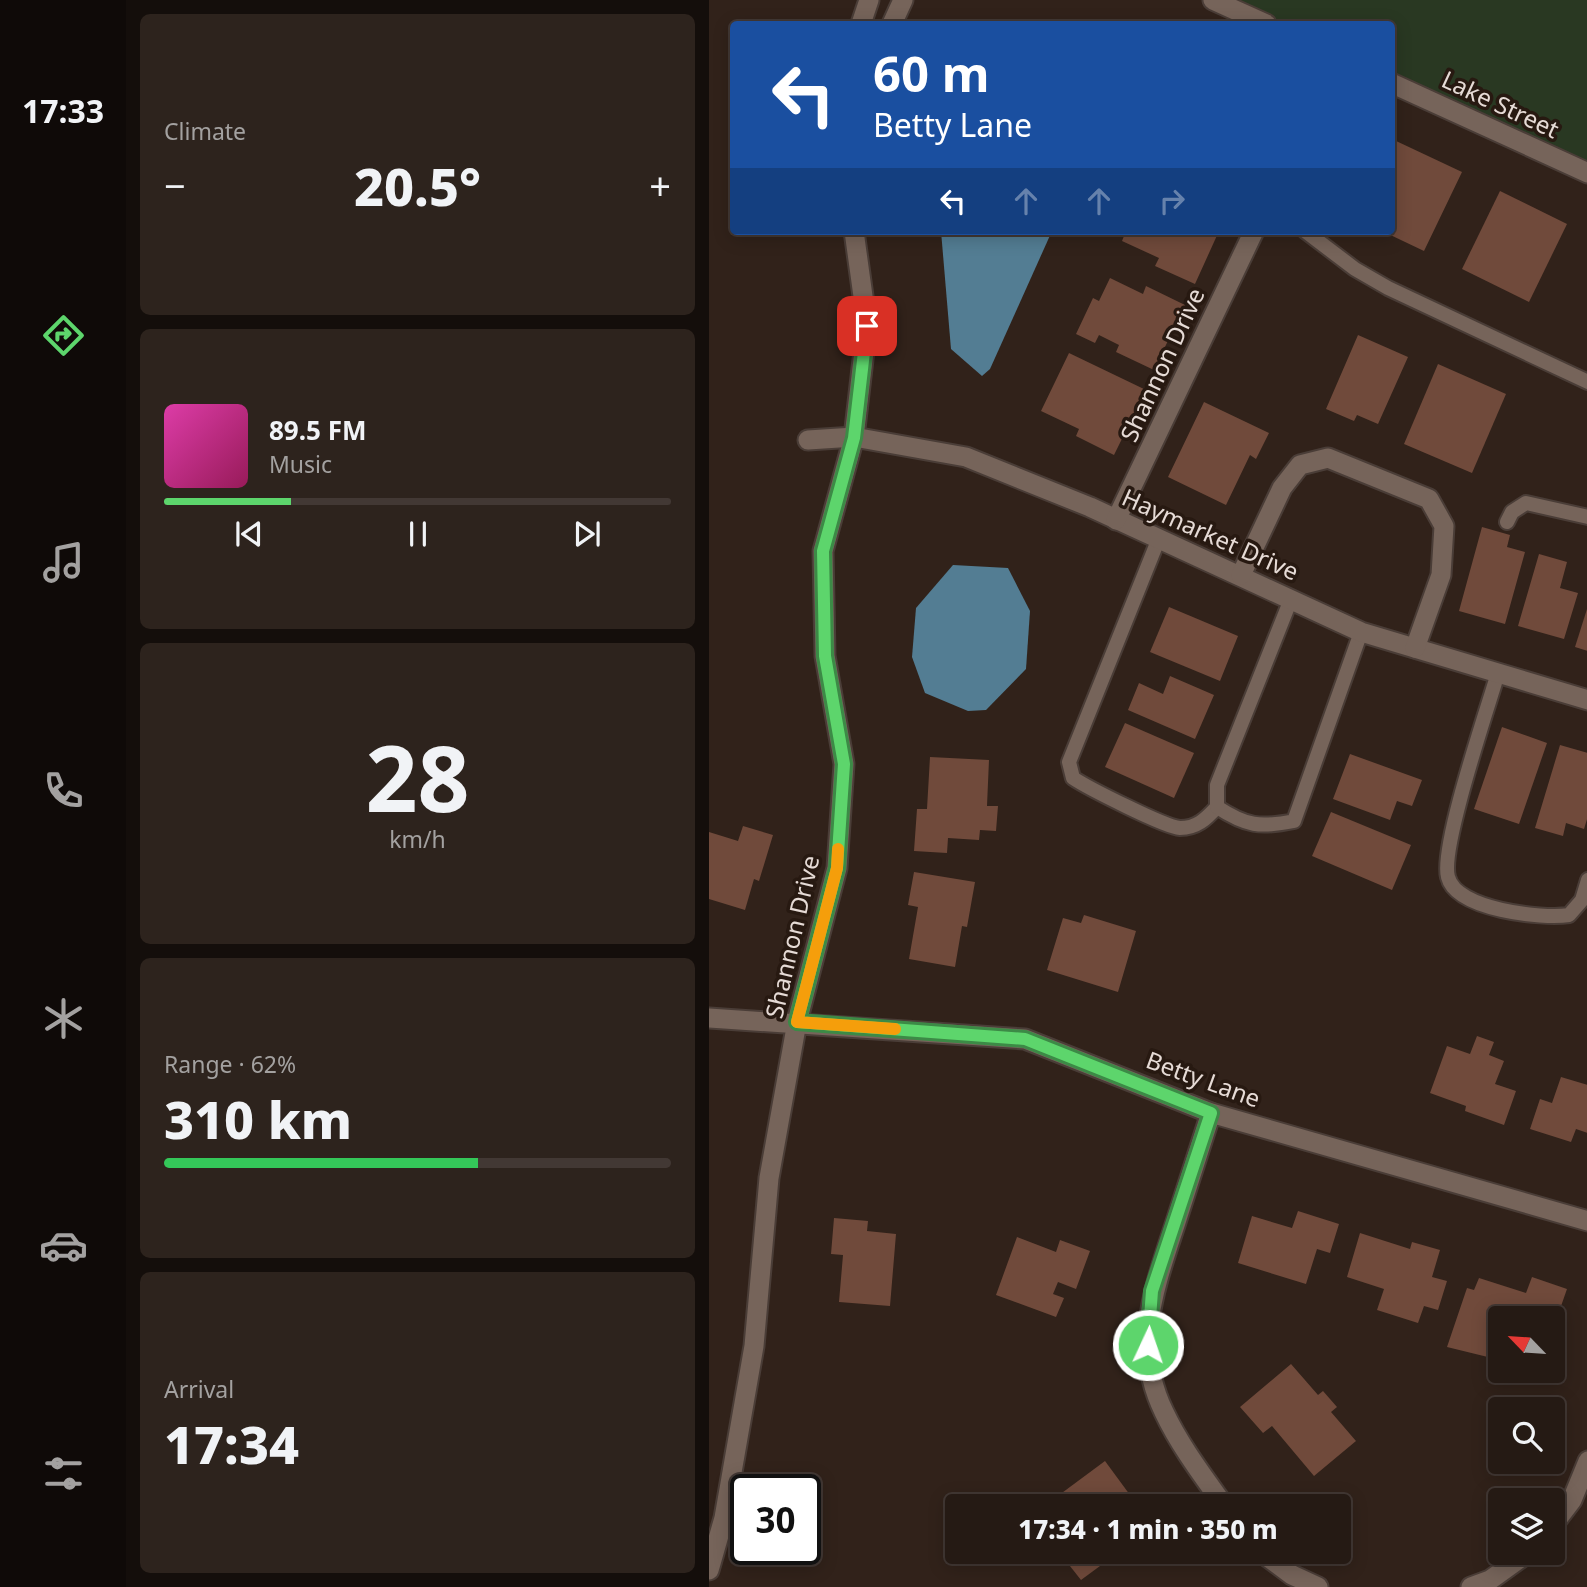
<!DOCTYPE html>
<meta charset="utf-8">
<style>
:root{--surface:#251a14;--page:#2d231d;--text:#f1f3f6;--muted:#a3a1a0;--line:#423834;--accent:#5dd56c}
body{margin:0;font-family:"Noto Sans",sans-serif;background:var(--page);color:var(--text);height:100vh;display:flex;flex-direction:column;font-size:26px;white-space:nowrap}
*{box-sizing:border-box;margin:0}
p{font-size:23px;color:var(--muted)}
.icon{flex:none;width:38px;height:38px;fill:none;stroke:currentColor;stroke-width:2;stroke-linecap:round;stroke-linejoin:round}
.map{position:relative;flex:1;overflow:hidden}
.drawer{display:flex;flex-direction:column;gap:14px;padding:14px;background:#140e0b;width:583px}
.drawer>*{flex:none}
.guide{position:absolute;left:21px;top:21px;width:665px;height:214px;border-radius:7px;box-shadow:0 4px 18px #0003,0 0 0 2px var(--line);background:#1a4fa0;color:#fff;overflow:hidden}
.needle{width:46px;rotate:295deg}
.controls{position:absolute;left:779px;top:1306px;display:grid;gap:14px}
.controls a{display:grid;place-items:center;width:77px;height:77px;border-radius:7px;background:var(--surface);box-shadow:0 4px 18px #0003,0 0 0 2px var(--line);font-size:35px}
.speed{position:absolute;left:21px;top:1474px;display:flex;gap:14px;font-size:35px;font-weight:700;text-align:center}
.speed>*{display:grid;place-content:center;width:91px;height:91px;border-radius:50%;background:var(--surface);box-shadow:0 4px 18px #0003,0 0 0 2px var(--line);line-height:1}
.speed .limit{border:4px solid #111;border-radius:10px;background:#fff;color:#111}
.pin{position:absolute;display:grid;place-items:center;width:60px;height:60px;color:#fff;margin:-30px;border-radius:14px;box-shadow:0 4px 10px #0006}
.me{position:absolute;width:77px;margin:-38px;rotate:3deg;stroke-linejoin:round;filter:drop-shadow(0 0 5px #0008)}
.turn{display:flex;align-items:center;gap:24px;height:147px;padding:0 28px;font-size:32px}
.turn .icon{width:91px;height:91px;stroke-width:2.5}
.turn b{display:block;font-size:49px;line-height:60px}
.lanes{display:flex;align-items:center;height:66px;padding:0 28px;background:#0003;justify-content:center;gap:35px;direction:ltr}
.lanes .off{opacity:.35}
.big{font-size:52px;font-weight:800;line-height:1.1}
.drawer .widget{flex:1;display:flex;flex-direction:column;justify-content:center;gap:10px;min-width:0;padding:0 24px;border-radius:10px;background:var(--page)}
.drawer .dial{align-items:center;gap:0}
.dial b{font-size:91px;line-height:1}
.song{display:flex;align-items:center;gap:21px}
.cover{width:84px;height:84px;border-radius:10px;background:linear-gradient(135deg,hsl(320 70% 55%),hsl(330 70% 35%))}
.played{height:7px;border-radius:4px;background:linear-gradient(90deg,var(--accent) 25%,var(--line) 25%)}
.keys{display:flex;justify-content:space-around;direction:ltr}
.heat{display:flex;justify-content:space-between;align-items:center;font-size:38px;direction:ltr}
.charge{height:10px;border-radius:5px;background:linear-gradient(90deg,#34c759 62%,var(--line) 0)}
.trip{position:absolute;left:236px;top:1494px;width:406px;height:70px;border-radius:7px;background:var(--surface);box-shadow:0 4px 18px #0003,0 0 0 2px var(--line);font-weight:800;line-height:70px;text-align:center}
main{display:flex;flex:1;min-height:0}
.tabs{display:flex;flex-direction:column;width:126px;justify-content:space-around;align-items:center;background:#0f0a08;color:var(--muted)}
.tabs .icon{width:49px;height:49px}
.tabs .on{color:var(--accent)}
.tabs b{font-size:32px;color:var(--text)}
.map>svg:first-child{display:block}
.green{fill:#293822}
.water{fill:#537d93}
.building{fill:#704a3b}
.lines{fill:none;stroke-linecap:round;stroke-linejoin:round}
.service-casing{stroke:#4a3d37;stroke-width:18}
.minor-casing{stroke:#4a3d37;stroke-width:23}
.service{stroke:#76645a;stroke-width:14}
.minor{stroke:#76645a;stroke-width:19}
.route-casing{stroke:#3c8a46;stroke-width:18}
.route{stroke:#5dd56c;stroke-width:12}
.slow{stroke:#f59e0b;stroke-width:12}
.labels{text-anchor:middle;stroke-width:7;stroke-linejoin:round;paint-order:stroke}
.street-label{font-size:24px;fill:#e6dbd6;stroke:#271911}
</style>
<main>
<nav class="tabs">
<b>17:33</b>
<svg class="icon on" aria-label="directions" viewBox="0 0 24 24"><path d="M12 3l9 9-9 9-9-9zM9 14v-3h6M13 9l2 2-2 2"/></svg>
<svg class="icon" aria-label="music" viewBox="0 0 24 24"><path d="M9 18V5l10-2v13"/><circle cx="6" cy="18" r="3"/><circle cx="16" cy="16" r="3"/></svg>
<svg class="icon" aria-label="phone" viewBox="0 0 24 24"><path d="M5 4h4l2 5-3 2q2 4 5 5l2-3 5 2v4C11 20 4 13 5 4z"/></svg>
<svg class="icon" aria-label="climate" viewBox="0 0 24 24"><path d="M12 3v18M4 7l16 10M4 17L20 7"/></svg>
<svg class="icon" aria-label="car" viewBox="0 0 24 24"><path d="M5 17H2v-5l4-1 3-4h7l3 4 3 1v5h-3M9 17h6M6 11h13"/><circle cx="7" cy="17" r="2"/><circle cx="17" cy="17" r="2"/></svg>
<svg class="icon" aria-label="filters" viewBox="0 0 24 24"><path d="M4 7h16M4 17h16"/><circle cx="9" cy="7" r="2"/><circle cx="15" cy="17" r="2"/></svg>
</nav>
<section class="drawer">
<div class="widget"><p>Climate</p>
<div class="heat"><a>−</a><b class="big">20.5°</b><a>+</a></div>
</div>
<div class="widget">
<div class="song"><i class="cover"></i><div><b>89.5 FM</b><p>Music</p></div></div>
<div class="played"></div>
<div class="keys"><svg class="icon" aria-label="previous" viewBox="0 0 24 24"><path d="M18 5L8 12l10 7zM5 5v14"/></svg><svg class="icon" aria-label="pause" viewBox="0 0 24 24"><path d="M8 5v14M16 5v14"/></svg><svg class="icon" aria-label="next" viewBox="0 0 24 24"><path d="M6 5l10 7-10 7zM19 5v14"/></svg></div>
</div>
<div class="widget dial"><b>28</b><p>km/h</p></div>
<div class="widget"><p>Range · 62%</p><b class="big">310 km</b><div class="charge"></div></div>
<div class="widget"><p>Arrival</p><b class="big">17:34</b></div>
</section>
<div class="map">
<svg width="879" height="1587" viewBox="0 0 879 1587">
<rect width="100%" height="100%" fill="#31221a"/>
<polygon class="green" points="510,0 878,0 878,171 683,80 682,24 563,24"/>
<g class="water">
<polygon points="232,231 343,231 281,369 273,376 242,349"/>
<polygon points="244,565 299,568 321,611 317,669 277,710 259,711 216,693 203,657 207,608"/>
</g>
<g class="building">
<polygon points="685,140 753,172 715,251 673,231 682,231"/>
<polygon points="791,191 858,224 820,302 753,269"/>
<polygon points="417,231 510,231 486,284 446,266 450,258 413,241"/>
<polygon points="401,278 434,294 437,286 476,305 445,370 407,352 410,345 390,335 386,343 367,334 384,298 390,301"/>
<polygon points="649,335 699,357 669,424 648,415 645,421 617,409"/>
<polygon points="360,353 437,390 405,455 367,436 370,429 332,411"/>
<polygon points="729,364 797,394 763,473 695,444"/>
<polygon points="495,402 560,433 547,459 541,455 517,505 459,477"/>
<polygon points="773,527 801,535 798,547 816,552 796,624 750,611"/>
<polygon points="830,554 858,562 851,588 869,593 855,639 809,626"/>
<polygon points="460,607 529,636 511,681 441,652"/>
<polygon points="878,609 879,609 879,651 866,647"/>
<polygon points="461,676 505,695 486,739 419,710 430,683 454,694"/>
<polygon points="416,723 485,753 465,798 396,767"/>
<polygon points="793,727 838,743 810,824 765,809"/>
<polygon points="851,745 879,753 879,816 875,829 857,823 854,836 826,828"/>
<polygon points="641,754 713,780 703,806 688,801 681,820 624,799"/>
<polygon points="221,757 280,760 278,806 289,806 287,831 271,830 270,840 239,838 238,853 205,851 208,809 218,809"/>
<polygon points="622,812 702,845 683,890 603,856"/>
<polygon points="34,826 64,835 50,881 45,879 36,910 0,899 0,832 29,841"/>
<polygon points="205,872 266,882 258,927 253,926 246,967 200,959 209,907 199,905"/>
<polygon points="375,915 427,931 409,992 338,970 354,918 372,923"/>
<polygon points="768,1036 785,1042 780,1055 795,1061 786,1084 807,1091 795,1125 756,1111 757,1106 721,1093 738,1046 761,1054"/>
<polygon points="852,1077 879,1085 879,1133 867,1129 862,1142 821,1129 831,1099 843,1103"/>
<polygon points="589,1211 630,1224 621,1253 608,1249 597,1284 529,1263 543,1216 583,1228"/>
<polygon points="125,1218 159,1221 158,1231 187,1234 181,1306 130,1302 134,1255 122,1254"/>
<polygon points="651,1233 701,1249 703,1242 731,1250 723,1277 738,1281 729,1310 715,1306 709,1323 668,1310 675,1289 638,1277"/>
<polygon points="308,1237 347,1252 351,1240 381,1251 367,1289 349,1282 344,1294 355,1298 347,1317 287,1295"/>
<polygon points="823,1277 858,1289 844,1329 844,1318 791,1318 791,1360 738,1347 758,1288 765,1290 770,1278 817,1293"/>
<polygon points="582,1364 609,1395 614,1391 628,1407 622,1412 647,1441 605,1476 563,1426 554,1433 531,1407"/>
<polygon points="396,1461 421,1495 407,1507 340,1507 338,1504"/>
<polygon points="368,1552 410,1552 372,1580 357,1561"/>
</g>
<g class="lines">
<g class="service-casing">
<g id="service">
<polyline points="596,231 646,269 679,288 879,382"/>
<polyline points="798,522 803,512 817,503 879,517"/>
<path d="M 450,538 L 360,762 L 364,778 C 379,788 456,827 471,828 C 488,828 497,819 508,807"/>
<path d="M 582,599 L 508,785 L 508,807 C 537,826 551,828 585,821 L 652,632"/>
<path d="M 789,673 C 778,710 731,848 739,877 C 747,910 833,919 860,915 L 873,900 L 879,880"/>
</g>
</g>
<g class="minor-casing">
<g id="minor">
<polyline points="504,0 557,24"/>
<polyline points="152,24 160,0"/>
<polyline points="183,24 194,0"/>
<polyline points="682,83 879,173"/>
<polyline points="99,440 145,437 257,457 381,507 652,632 879,700"/>
<polyline points="407,520 545,231"/>
<polyline points="532,575 573,488 591,465 619,458 720,499 735,526 732,575 706,648"/>
<polyline points="0,1018 316,1039 502,1113 879,1221"/>
<path d="M 502,1113 C 490,1150 478,1188 466,1225 C 445,1289 423,1347 455,1412 C 471,1446 494,1476 516,1507"/>
<polyline points="844,1525 863,1500 879,1461"/>
<polyline points="552,1552 583,1575 609,1587"/>
<polyline points="0,1570 15,1518 45,1346 60,1178 88,1022 128,868 135,764 116,656 114,551 145,437 158,325 145,231"/>
<polyline points="762,1587 781,1580 820,1552"/>
</g>
</g>
<use href="#service" class="service"/>
<use href="#minor" class="minor"/>
</g>
<g class="lines">
<g class="route-casing">
<polyline id="route" points="158,326 145,438 114,551 116,656 135,764 128,868 88,1022 316,1039 502,1113 443,1291 439,1345"/>
</g>
<use href="#route" class="route"/>
<polyline class="slow" points="129,849 128,868 88,1022 186,1029"/>
</g>
<g class="labels">
<g class="street-label">
<text transform="translate(791 105) rotate(25)" y="8">Lake Street</text>
<text transform="translate(454 365) rotate(-65)" y="8">Shannon Drive</text>
<text transform="translate(501 535) rotate(24)" y="8">Haymarket Drive</text>
<text transform="translate(84 937) rotate(-77)" y="8">Shannon Drive</text>
<text transform="translate(494 1080) rotate(20)" y="8">Betty Lane</text>
</g>
</g>
</svg>
<div class="controls">
<a><svg class="needle" viewBox="-14 -14 28 28"><path d="M0-13l5 13h-10z" fill="#e53935"/><path d="M0 13l5-13h-10z" fill="#a3a1a0"/></svg></a>
<a><svg class="icon" aria-label="search" viewBox="0 0 24 24"><circle cx="10" cy="10" r="6"/><path d="M15 15l6 6"/></svg></a>
<a><svg class="icon" aria-label="layers" viewBox="0 0 24 24"><path d="M12 4l9 5-9 5-9-5zM3 14l9 5 9-5"/></svg></a>
</div>
<div class="speed"><div class="limit">30</div></div>
<div class="pin" style="left:158px;top:326px;background:#d93025"><svg class="icon" aria-label="arrive" viewBox="0 0 24 24"><path d="M6 21V4h12l-3 4 3 4H6"/></svg></div>
<svg class="me" style="left:439px;top:1345px" viewBox="-20 -20 40 40"><circle r="17" fill="#5dd56c" stroke="#fff" stroke-width="3"/><path d="M0-11L8 9 0 5-8 9z" fill="#fff"/></svg>
<div class="trip">17:34 · 1 min · 350 m</div>
<div class="guide">
<div class="turn"><svg class="icon" aria-label="left" viewBox="0 0 24 24"><path d="M17 20v-9H6M10 6l-5 5 5 5"/></svg><div><b>60 m</b>Betty Lane</div></div>
<div class="lanes"><svg class="icon" aria-label="left" viewBox="0 0 24 24"><path d="M17 20v-9H6M10 6l-5 5 5 5"/></svg><svg class="icon off" aria-label="ahead" viewBox="0 0 24 24"><path d="M12 20V5M6 11l6-6 6 6"/></svg><svg class="icon off" aria-label="ahead" viewBox="0 0 24 24"><path d="M12 20V5M6 11l6-6 6 6"/></svg><svg class="icon off" aria-label="right" viewBox="0 0 24 24"><path d="M7 20v-9h11M14 6l5 5-5 5"/></svg></div>
</div>
</div>
</main>
